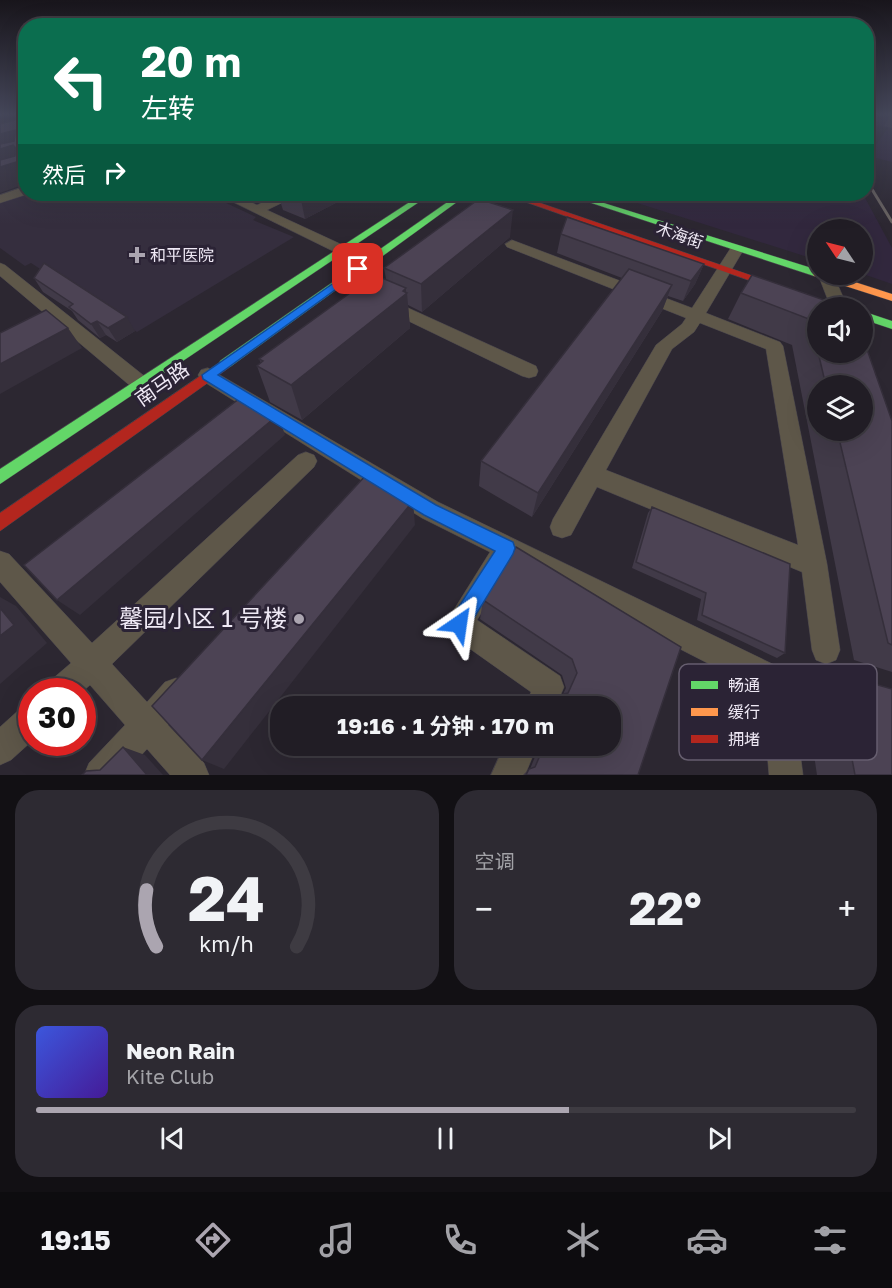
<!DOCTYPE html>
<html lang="zh">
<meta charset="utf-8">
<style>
:root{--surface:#211d25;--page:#2d2a32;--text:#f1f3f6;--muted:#a2a2a7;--line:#3e3b42;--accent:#aba5b0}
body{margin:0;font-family:"Golos Text","Noto Sans SC",sans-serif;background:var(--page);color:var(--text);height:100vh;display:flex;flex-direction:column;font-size:22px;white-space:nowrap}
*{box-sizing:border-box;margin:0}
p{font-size:20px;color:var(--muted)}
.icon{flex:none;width:33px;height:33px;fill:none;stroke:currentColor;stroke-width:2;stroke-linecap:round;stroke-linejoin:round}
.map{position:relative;height:775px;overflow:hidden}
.details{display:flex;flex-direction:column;gap:15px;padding:15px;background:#121014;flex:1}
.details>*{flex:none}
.hud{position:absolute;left:18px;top:18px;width:856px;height:183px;border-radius:24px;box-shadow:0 6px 24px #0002,0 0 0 2px var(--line);background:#0b6e4f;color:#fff;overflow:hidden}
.needle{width:39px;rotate:305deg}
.tools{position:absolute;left:807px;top:219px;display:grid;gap:12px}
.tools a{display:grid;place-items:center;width:66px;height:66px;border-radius:50%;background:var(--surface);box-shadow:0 6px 24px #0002,0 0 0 2px var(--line);font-size:30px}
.speed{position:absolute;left:18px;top:678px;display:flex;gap:12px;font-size:30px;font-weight:700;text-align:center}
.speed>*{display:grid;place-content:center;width:78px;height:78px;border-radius:50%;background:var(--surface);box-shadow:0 6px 24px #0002,0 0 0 2px var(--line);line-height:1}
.speed .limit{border:9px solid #d22;background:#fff;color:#111}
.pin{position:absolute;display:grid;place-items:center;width:51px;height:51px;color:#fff;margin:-26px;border-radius:12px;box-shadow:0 3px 9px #0006}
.me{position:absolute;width:66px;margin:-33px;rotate:32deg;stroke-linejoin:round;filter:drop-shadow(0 0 4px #0008)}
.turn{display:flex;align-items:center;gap:21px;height:126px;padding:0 24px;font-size:27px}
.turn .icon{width:78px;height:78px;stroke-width:2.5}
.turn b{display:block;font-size:42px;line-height:51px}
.then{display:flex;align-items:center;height:57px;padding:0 24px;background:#0003;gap:12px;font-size:22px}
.big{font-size:45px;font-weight:700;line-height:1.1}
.details .widget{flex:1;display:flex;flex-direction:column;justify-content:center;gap:9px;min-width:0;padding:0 21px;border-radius:24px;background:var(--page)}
.details .dial{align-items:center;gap:0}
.dial svg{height:156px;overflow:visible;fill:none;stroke:var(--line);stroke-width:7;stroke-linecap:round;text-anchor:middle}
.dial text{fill:var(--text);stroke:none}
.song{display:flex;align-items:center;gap:18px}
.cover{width:72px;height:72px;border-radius:9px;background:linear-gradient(135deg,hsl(230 70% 55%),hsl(260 70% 35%))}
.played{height:6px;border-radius:3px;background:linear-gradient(90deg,var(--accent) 65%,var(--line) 65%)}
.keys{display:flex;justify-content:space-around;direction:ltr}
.heat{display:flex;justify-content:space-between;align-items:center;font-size:33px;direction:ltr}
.details .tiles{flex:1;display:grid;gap:15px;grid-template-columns:1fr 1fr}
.widget:last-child{grid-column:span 2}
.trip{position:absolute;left:270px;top:696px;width:351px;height:60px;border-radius:24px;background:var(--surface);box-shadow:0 6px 24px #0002,0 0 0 2px var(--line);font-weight:700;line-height:60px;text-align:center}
.tab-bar{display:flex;height:96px;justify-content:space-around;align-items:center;background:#0d0c0f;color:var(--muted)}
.tab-bar .icon{width:42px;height:42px}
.tab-bar .on{color:var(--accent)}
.tab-bar b{font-size:27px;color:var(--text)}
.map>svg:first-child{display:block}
.built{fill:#32283e}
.medical{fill:#352e3e}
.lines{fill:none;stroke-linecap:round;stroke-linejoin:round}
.street-casing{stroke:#47434c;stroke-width:1}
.fast-casing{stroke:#47434c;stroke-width:1}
.slow-casing{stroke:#47434c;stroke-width:1}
.jam-casing{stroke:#47434c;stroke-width:1}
.street{fill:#5e5749;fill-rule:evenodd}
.fast{fill:#63d668;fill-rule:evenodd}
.slow{fill:#ff974d;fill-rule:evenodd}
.jam{fill:#b3261e;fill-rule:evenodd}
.rail-far1{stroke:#686260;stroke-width:2}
.rail{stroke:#686260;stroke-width:3}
.wall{fill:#413a48;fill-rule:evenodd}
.shaded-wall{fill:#352f3b}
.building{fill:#4c4354;stroke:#352f3b;stroke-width:1.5}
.route{fill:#1a73e8;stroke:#114b97;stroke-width:1.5}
.poi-dot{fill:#aba5b0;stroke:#2b2335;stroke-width:2}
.labels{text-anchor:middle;stroke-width:6;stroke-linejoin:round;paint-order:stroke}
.far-street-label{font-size:16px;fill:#efe9f5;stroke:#2b2335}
.far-poi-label{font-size:16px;fill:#efe9f5;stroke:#2b2335;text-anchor:start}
.street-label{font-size:20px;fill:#efe9f5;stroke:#2b2335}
.near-poi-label{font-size:24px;fill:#efe9f5;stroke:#2b2335;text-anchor:end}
.key{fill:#2b2335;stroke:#665e6f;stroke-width:1.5}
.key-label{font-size:16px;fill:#efe9f5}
</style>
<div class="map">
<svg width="892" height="775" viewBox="0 0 892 775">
<rect width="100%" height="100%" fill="#2c2731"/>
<g class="built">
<polygon points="874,115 892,115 892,162 868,156 888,128 867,123"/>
<polygon points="609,194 863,194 892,248 892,284 863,274 862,230 818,230 817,260"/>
</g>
<polygon class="medical" points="26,194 207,194 256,217 253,220 294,237 137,332 31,263 25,266 0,248 0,202"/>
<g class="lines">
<g class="street-casing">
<g id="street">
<polygon points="26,186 26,194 28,194 0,203 0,195"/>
<polygon points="217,194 232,194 257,205 281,194 296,194 294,197 267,210 347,247 349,250 342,254 337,253"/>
<path d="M 512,240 L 692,308 L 732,246 L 742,246 L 744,249 L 706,313 L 780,342 L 783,346 L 827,564 L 840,650 L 836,660 L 826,664 L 816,660 L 812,650 L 802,572 L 597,487 L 571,535 L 562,538 L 553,535 L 550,527 L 553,519 L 656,345 L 682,324 L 686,318 L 507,247 L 505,244 ZM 700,323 L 766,349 L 798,545 L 606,470 L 672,349 L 694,332 Z"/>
<polygon points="0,263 5,265 148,379 151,384 148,389 141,391 134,389 0,276"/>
<polygon points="821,274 833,274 848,308 831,308 819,277"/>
<polygon points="340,277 536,366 538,371 536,376 529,378 522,376 334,285 332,282 334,279"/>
<polygon points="208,368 438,502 787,671 791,682 803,775 769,775 762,691 512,563 477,620 560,676 564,687 556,706 525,706 531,692 449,634 445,624 490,552 422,518 201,380 198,375 201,370"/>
<polygon points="306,452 314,455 317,461 314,467 112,664 147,702 165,682 176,678 187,682 191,693 187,704 168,725 204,763 209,775 170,775 147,749 123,775 84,775 89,763 125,725 90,685 82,692 46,692 50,681 71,663 0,582 0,551 9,554 92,643 298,455"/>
<polygon points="32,704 32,741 11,760 0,765 0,727 21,708"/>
<polygon points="504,746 537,746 525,775 491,775"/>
</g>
</g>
<g class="fast-casing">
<g id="fast">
<polygon points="422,194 431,194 0,484 0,469"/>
<polygon points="459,194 468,194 230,367 220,367 219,364 220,361"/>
<polygon points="564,194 575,194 818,270 818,274 823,274 814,276"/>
<polygon points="862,311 892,321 892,329 862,319"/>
</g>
</g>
<g class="slow-casing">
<polygon id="slow" points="818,271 818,274 830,274 892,294 892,301 814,276 813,274"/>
</g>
<g class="jam-casing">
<g id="jam">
<polygon points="503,194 514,194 846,308 828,308"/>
<polygon points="225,359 231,364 230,367 0,531 0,513"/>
</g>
</g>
<use href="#street" class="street"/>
<use href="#fast" class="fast"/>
<use href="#slow" class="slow"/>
<use href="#jam" class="jam"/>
<polyline class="rail-far1" points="867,180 874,192"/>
<polyline class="rail" points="873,191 892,222"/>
</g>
<g class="wall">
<polygon points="890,115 892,115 892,128 884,126"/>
<polygon points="278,194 353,194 305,219 283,210"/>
<polygon points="677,194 698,194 695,198"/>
<polygon points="561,234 704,264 695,284 683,301 668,296 662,311 532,517 479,486 481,461 622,278 557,253"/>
<polygon points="510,237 422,312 408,305 410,328 302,420 270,402 257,366 261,363 259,359 386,279 384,268"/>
<polygon points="34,278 135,331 117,342 106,335 100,338 78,320 72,311 43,292"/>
<path d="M 741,293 L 847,308 L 892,421 L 892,672 L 854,660 L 792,345 L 728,319 ZM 818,386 L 862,386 L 862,430 L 818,430 Z"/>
<polygon points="652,507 785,653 777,658 697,620 701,599 632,568 648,513"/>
<polygon points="516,547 681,647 638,775 523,775 529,769 530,769 539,747 538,746 610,746 610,706 554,706 563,694 566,688 562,675 480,619 483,600"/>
<polygon points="836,673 892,775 817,775 804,688"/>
</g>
<g class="shaded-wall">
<polygon points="16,130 16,148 13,145 22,160 26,159 25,184 0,193 0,134"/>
<polygon points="304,194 353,194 305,219 300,195"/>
<polygon points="513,210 510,237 422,312 421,284"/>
<polygon points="704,264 695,284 683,301 691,281"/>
<polygon points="672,285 662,311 532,517 538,493"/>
<polygon points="406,288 406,294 407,293 410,328 302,420 291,385"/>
<polygon points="127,317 135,331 117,342 108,328"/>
<polygon points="97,321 106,335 100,338 91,324"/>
<polygon points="68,328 82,348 0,394 0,364"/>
<polygon points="278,415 285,435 80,615 57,600"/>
<polygon points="413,501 415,525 224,769 202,760"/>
<polygon points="0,597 16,606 47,643 0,684"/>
<polygon points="123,747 145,755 163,775 147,775"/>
</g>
<g class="building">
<polygon points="26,117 26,159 0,167 0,160 15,156 16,148 13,145 0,149 0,144 14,141 16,130 0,134 0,124"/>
<polygon points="479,199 513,210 421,284 384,268"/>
<polygon points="567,217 704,264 691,281 561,234"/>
<polygon points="44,263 127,317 108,328 97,321 91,324 69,307 73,304 34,278"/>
<polygon points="629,269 672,285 538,493 481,461"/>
<polygon points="375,275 406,288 403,291 407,293 291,385 257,366 263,361 259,359"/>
<polygon points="752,275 847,308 818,308 818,352 809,319 741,293"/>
<polygon points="46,310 68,328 0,364 0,333"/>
<polygon points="862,335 892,421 892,645 888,643 837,430 862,430 862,386 826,386 818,352 862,352"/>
<polygon points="244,395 278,415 57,600 24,565"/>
<polygon points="368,473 413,501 202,760 152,706"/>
<polygon points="652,507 790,564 785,653 702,615 706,593 636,562"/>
<polygon points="516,547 681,647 638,775 526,775 529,769 535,767 544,746 610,746 610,706 557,706 563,694 568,693 577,673 572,659 483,600"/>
<polygon points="0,608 14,625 0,636"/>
<polygon points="836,673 892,689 892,775 855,775"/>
<polygon points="123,747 147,775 82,775 86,771 100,770"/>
</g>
<linearGradient id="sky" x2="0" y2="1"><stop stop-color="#18151b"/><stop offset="0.51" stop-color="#45475a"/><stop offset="1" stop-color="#45475a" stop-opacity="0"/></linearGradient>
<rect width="892" height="224" fill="url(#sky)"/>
<polygon class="route" points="358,266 361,267 361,271 218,375 436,505 513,542 515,548 513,554 466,631 459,634 452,631 450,624 452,617 495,551 424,515 203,379 202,375"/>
<g class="poi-dot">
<path d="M134 246h6v6h6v6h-6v6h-6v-6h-6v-6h6z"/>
<circle cx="299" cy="619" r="6"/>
</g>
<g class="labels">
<g class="far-street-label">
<text transform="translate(680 235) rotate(19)" y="6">木海街</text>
</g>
<g class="far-poi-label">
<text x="150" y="261">和平医院</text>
</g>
<g class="street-label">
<text transform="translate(162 384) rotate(-35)" y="7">南马路</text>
</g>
<g class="near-poi-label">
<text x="287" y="627">馨园小区 1 号楼</text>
</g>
</g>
<rect x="679" y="664" width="198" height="96" rx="9" class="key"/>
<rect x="691" y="681" width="27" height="8" fill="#63d668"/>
<rect x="691" y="708" width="27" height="8" fill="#ff974d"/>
<rect x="691" y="735" width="27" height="8" fill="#b3261e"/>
<g class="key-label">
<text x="728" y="691">畅通</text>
<text x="728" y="718">缓行</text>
<text x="728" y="745">拥堵</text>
</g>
</svg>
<div class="tools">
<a><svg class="needle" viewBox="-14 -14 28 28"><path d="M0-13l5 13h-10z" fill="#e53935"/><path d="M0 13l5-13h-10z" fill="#a2a2a7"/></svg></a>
<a><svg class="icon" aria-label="sound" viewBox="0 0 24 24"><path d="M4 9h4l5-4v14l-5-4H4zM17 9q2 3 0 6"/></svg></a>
<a><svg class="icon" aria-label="layers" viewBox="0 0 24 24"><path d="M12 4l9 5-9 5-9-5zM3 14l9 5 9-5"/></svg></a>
</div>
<div class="speed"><div class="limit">30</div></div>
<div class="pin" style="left:358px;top:269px;background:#d93025"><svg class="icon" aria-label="arrive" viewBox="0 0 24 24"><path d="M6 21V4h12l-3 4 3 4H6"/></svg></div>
<svg class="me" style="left:459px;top:624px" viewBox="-20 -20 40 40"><path d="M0-17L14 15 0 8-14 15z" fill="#1a73e8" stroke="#fff" stroke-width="4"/></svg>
<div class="trip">19:16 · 1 分钟 · 170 m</div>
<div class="hud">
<div class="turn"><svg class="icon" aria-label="left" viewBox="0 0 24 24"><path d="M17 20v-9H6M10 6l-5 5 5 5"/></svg><div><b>20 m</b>左转</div></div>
<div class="then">然后<svg class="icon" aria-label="right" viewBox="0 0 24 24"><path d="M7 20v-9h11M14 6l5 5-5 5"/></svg></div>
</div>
</div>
<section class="details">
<div class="tiles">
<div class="widget dial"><svg viewBox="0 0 100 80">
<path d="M14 69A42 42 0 1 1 86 69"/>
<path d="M14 69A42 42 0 0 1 9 40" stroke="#aba5b0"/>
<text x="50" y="56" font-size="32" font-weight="700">24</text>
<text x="50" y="72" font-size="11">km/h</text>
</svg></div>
<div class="widget"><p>空调</p>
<div class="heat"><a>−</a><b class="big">22°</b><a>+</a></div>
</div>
<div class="widget">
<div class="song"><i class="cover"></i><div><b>Neon Rain</b><p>Kite Club</p></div></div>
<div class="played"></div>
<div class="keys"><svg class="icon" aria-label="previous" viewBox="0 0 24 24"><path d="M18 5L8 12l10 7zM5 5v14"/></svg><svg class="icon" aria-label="pause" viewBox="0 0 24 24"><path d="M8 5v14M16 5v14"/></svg><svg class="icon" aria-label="next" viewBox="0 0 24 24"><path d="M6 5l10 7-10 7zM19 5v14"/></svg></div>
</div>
</div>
</section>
<nav class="tab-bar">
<b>19:15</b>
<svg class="icon on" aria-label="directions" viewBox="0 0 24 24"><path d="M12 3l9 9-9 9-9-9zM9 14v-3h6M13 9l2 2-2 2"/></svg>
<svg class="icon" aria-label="music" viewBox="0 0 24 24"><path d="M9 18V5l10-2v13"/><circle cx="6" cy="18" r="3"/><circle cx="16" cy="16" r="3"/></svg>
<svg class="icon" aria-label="phone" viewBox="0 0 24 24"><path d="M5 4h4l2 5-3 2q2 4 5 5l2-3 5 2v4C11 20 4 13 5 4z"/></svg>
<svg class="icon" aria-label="climate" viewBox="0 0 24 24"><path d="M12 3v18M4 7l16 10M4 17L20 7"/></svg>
<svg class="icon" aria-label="car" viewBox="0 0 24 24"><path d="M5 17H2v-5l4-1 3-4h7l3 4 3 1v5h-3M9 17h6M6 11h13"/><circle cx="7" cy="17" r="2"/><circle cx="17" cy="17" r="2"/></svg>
<svg class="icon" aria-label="filters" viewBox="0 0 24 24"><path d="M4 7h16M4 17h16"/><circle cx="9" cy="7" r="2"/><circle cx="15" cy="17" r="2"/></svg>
</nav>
